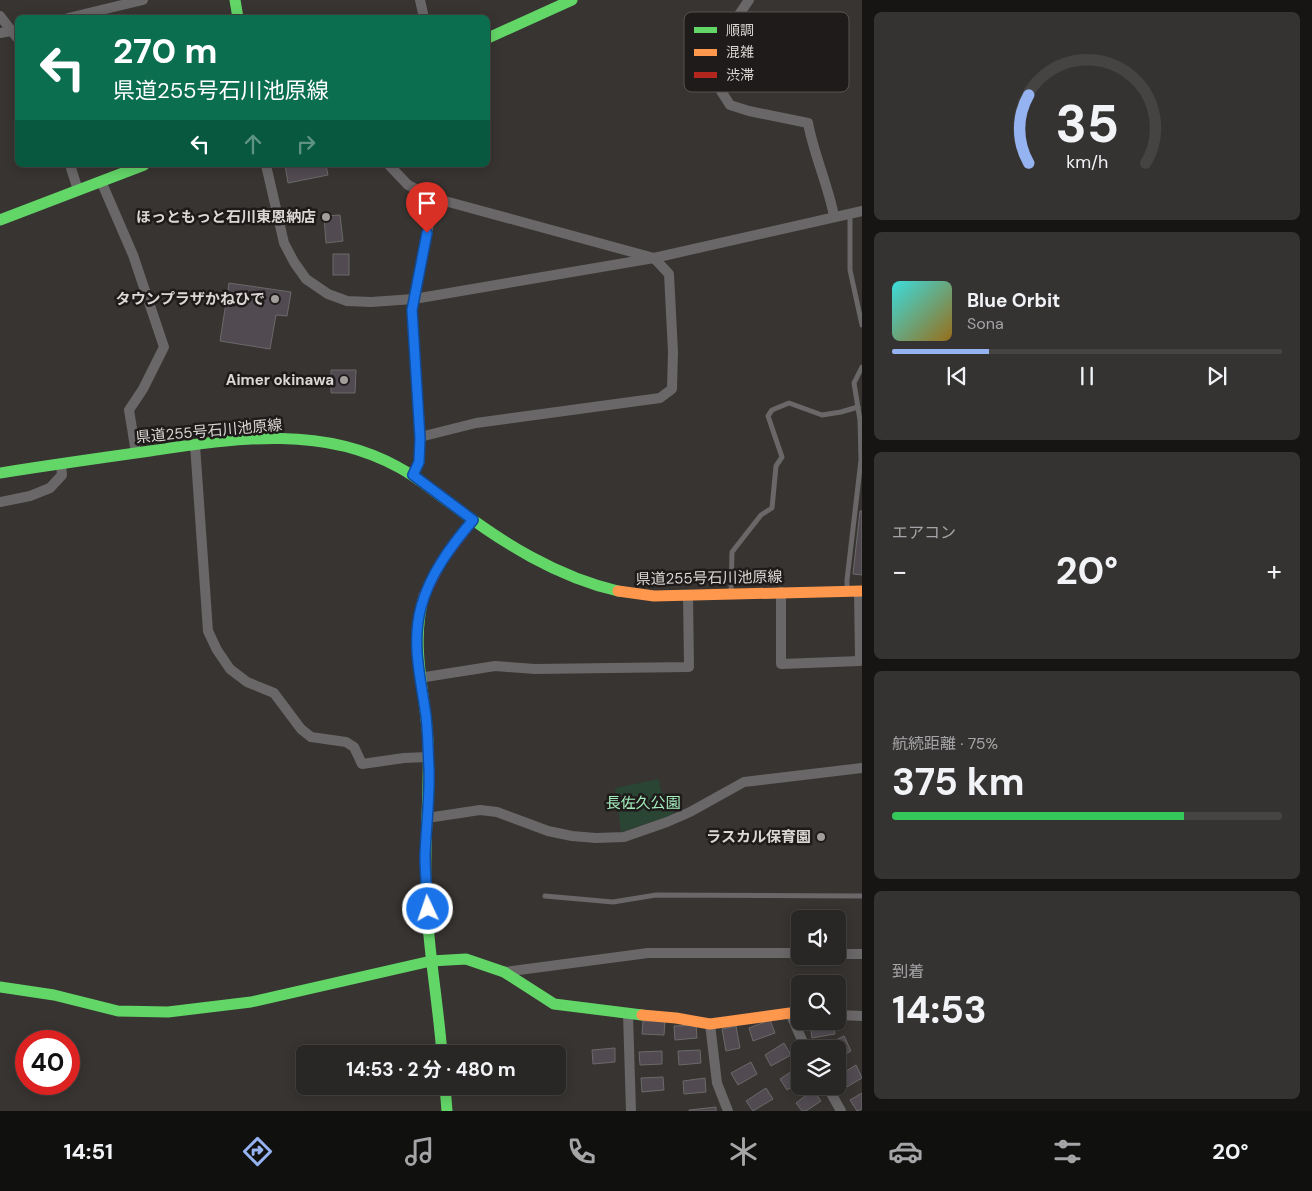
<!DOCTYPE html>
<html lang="ja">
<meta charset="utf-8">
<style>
:root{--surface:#292725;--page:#353332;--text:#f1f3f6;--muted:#a5a5a7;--line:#454442;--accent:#95b2f1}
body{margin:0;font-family:"DM Sans","Noto Sans JP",sans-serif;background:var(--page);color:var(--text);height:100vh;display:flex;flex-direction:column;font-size:19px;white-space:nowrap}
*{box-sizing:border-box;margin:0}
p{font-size:16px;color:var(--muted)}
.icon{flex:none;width:28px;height:28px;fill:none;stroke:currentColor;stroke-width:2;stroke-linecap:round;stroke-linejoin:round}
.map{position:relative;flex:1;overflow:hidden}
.panel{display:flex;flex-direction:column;gap:12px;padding:12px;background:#171514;width:450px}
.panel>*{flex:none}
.banner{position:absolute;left:15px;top:15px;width:475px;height:152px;border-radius:8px;box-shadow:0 2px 12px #0003,0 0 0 1px var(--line);background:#0b6e4f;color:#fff;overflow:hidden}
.buttons{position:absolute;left:791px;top:910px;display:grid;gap:10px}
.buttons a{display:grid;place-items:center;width:55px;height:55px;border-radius:8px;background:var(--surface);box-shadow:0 2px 12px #0003,0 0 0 1px var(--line);font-size:25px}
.speed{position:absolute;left:15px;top:1030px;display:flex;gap:10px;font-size:25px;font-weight:700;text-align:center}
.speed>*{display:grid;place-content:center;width:65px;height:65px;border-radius:50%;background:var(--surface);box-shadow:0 2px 12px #0003,0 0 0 1px var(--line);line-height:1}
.speed .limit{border:8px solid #d22;background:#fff;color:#111}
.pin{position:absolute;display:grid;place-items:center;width:42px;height:42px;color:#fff;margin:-51px -21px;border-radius:50% 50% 50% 0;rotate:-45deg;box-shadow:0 0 5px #0007}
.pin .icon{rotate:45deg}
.me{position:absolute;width:55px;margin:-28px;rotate:357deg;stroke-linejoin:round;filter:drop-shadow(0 0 4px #0008)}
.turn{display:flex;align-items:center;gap:18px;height:105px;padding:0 15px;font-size:22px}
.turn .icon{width:65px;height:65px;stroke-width:2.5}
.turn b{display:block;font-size:35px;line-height:42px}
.lanes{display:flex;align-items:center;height:48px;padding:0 15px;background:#0003;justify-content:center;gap:25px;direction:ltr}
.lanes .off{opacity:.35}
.big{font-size:38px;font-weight:700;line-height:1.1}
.panel .card{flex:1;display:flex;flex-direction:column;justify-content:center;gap:8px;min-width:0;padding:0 18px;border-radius:8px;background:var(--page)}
.panel .dial{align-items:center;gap:0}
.dial svg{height:130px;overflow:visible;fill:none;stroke:var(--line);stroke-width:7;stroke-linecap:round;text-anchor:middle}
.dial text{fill:var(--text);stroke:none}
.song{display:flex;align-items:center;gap:15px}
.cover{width:60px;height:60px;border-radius:8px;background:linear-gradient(135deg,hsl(180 70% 55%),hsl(40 70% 35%))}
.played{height:5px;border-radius:2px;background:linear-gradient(90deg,var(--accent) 25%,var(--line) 25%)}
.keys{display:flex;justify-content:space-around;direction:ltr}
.heat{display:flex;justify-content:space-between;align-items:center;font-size:28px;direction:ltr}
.charge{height:8px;border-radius:4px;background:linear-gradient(90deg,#34c759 75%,var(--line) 0)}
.trip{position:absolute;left:296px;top:1045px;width:270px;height:50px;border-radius:8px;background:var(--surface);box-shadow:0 2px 12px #0003,0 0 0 1px var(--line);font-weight:700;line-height:50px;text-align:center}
.tab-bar{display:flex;height:80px;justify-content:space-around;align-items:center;background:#10100f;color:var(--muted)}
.tab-bar .icon{width:35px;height:35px}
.tab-bar .active{color:var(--accent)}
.tab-bar b{font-size:22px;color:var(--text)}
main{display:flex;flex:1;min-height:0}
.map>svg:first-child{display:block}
.green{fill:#2a4534}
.building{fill:#514b51;stroke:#6b6969}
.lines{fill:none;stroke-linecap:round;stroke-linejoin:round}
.lane{stroke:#696767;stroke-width:5}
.street{stroke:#696767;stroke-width:10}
.fast{stroke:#63d668;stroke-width:11}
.slow{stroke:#ff974d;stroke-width:11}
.jam{stroke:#b3261e;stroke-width:11}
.route-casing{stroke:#114b97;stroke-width:12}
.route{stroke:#1a73e8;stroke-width:9}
.poi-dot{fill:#a29e9c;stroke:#1e1b1a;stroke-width:2}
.labels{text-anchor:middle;stroke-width:5;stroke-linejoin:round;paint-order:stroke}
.poi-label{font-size:15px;font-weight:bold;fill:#dbd7d5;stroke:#1e1b1a;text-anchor:end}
.street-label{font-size:15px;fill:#dbd7d5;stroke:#1e1b1a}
.park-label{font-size:15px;fill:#a4eebe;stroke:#1e1b1a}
.key{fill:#1e1b1a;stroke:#575352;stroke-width:1}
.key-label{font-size:14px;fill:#dbd7d5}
</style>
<main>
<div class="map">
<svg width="862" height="1111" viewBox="0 0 862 1111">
<rect width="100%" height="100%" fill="#373431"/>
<polygon class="green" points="659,779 660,788 675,814 621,832 615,788"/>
<g class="building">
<polygon points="285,165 326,165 328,175 288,183"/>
<polygon points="340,215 343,241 326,243 324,216"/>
<rect x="333" y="254" width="16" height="21"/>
<polygon points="229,283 291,292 287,316 276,315 270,349 220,341"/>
<polygon points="331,370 356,370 355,393 331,393"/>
<polygon points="860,511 862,511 862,575 853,574"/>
<polygon points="770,1020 775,1033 753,1041 749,1028"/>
<polygon points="643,1021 665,1021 664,1035 642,1034"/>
<polygon points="827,1021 832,1021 835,1034 812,1038 810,1024"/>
<polygon points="696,1025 697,1038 675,1040 674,1026"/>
<polygon points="736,1026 740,1048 726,1051 722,1029"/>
<polygon points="844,1036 851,1051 838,1058 838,1049 826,1049 824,1046"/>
<polygon points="784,1043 791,1055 771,1066 765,1055"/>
<polygon points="615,1048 615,1062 593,1064 592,1050"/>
<polygon points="700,1050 701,1063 679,1065 678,1051"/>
<polygon points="662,1051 662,1064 640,1065 639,1052"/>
<polygon points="751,1062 757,1074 738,1085 731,1073"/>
<polygon points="856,1065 862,1078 845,1088 838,1076"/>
<polygon points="798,1067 800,1071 800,1082 787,1090 780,1079"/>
<polygon points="663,1077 664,1090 642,1092 641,1078"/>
<polygon points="705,1078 706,1092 684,1094 683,1081"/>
<polygon points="766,1088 773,1099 753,1111 746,1101"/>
<polygon points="813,1090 821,1101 806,1111 802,1111 796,1103"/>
<polygon points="862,1093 862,1109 857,1111 850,1100"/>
<polygon points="716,1107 716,1111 689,1111 689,1110"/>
</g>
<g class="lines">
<g class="lane">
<polyline points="850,214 850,270 862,325"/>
<polyline points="847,591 847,580 861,460 860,420 854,383 862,367"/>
<polyline points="731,593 732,552 761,515 772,508 776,466 782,457 768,416 772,410 789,403 822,415 841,412 858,407"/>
<polyline points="545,896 613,902 656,895 862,896"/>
</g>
<g class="street">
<polyline points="420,0 424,18"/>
<path d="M 749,0 L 723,38 L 711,65 L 716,83 L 730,105 L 749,111 L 808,123 C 814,155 828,185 834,216"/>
<polyline points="0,16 18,39"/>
<polyline points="68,18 143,0"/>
<polyline points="0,33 17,30"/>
<polyline points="70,165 78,190"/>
<polyline points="266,165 284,243 294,262 306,279 328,294 347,301 371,302 414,299 654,258 862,211"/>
<polyline points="389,165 408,185 434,198 654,258 669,274 673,352 672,389 660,398 476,423 420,437"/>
<polyline points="101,181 133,255 164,347 143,389 129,410 136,453"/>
<polyline points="195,445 208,631 217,650 230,669 247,682 274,693 301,729 311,737 346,742 354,747 362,764 404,758 428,757"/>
<polyline points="413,475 419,462 420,437 412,310 434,198"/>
<polyline points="0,502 30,496 50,488 62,475 61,464"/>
<polyline points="781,592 781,664 860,661 859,591"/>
<polyline points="419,678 495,666 535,669 689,667 688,595"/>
<polyline points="427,818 480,810 497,812 548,831 572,836 596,838 624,837 667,822 690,812 744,782 862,768"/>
<polyline points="838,954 862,954"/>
<polyline points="504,972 648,953 800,953"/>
<polyline points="790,1013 806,1049"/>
<polyline points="628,1014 631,1111"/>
<polyline points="838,1015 862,1016"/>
<polyline points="710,1024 717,1083 728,1111"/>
<polyline points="827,1086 841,1111"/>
</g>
<g class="fast">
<polyline points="235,0 238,18"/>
<polyline points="488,38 572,0"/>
<polyline points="0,220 144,165"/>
<path d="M 0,473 C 50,465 100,458 150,451 C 233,439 321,424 398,467 C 419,478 435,493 454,506 C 503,543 557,577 618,591"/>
<path d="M 424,596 C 410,645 425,691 428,740 C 430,792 424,843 426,895 C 428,949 438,1001 442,1054"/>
<polyline points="0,987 54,995 118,1011 168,1012 251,1002 431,961 466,959 504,972 554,1004 642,1015"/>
<polyline points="445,1086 447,1111"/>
</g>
<g class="slow">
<polyline points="618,591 654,596 862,591"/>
<polyline points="642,1015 676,1018 710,1024 790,1013 800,1014"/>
</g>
<polyline class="jam" points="424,596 441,562 473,520"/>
</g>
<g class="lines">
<g class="route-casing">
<path id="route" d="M 427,233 L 412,310 L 420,438 L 419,462 L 413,475 L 473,520 C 451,546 430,574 421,607 C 411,644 421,680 426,716 C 428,733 428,751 429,769 C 430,798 426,827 425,856 C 425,874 427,892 428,909"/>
</g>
<use href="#route" class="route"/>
</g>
<g class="poi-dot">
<circle cx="326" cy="217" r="5"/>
<circle cx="275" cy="299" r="5"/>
<circle cx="344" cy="380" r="5"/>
<circle cx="821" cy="837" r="5"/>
</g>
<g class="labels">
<g class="poi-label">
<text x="316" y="222">ほっともっと石川東恩納店</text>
<text x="265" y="304">タウンプラザかねひで</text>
<text x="334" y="385">Aimer okinawa</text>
<text x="811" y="842">ラスカル保育園</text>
</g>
<g class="street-label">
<text transform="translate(209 431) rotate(-5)" y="5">県道255号石川池原線</text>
<text transform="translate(709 578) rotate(-1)" y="5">県道255号石川池原線</text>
</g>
<g class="park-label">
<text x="643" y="808">長佐久公園</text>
</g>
</g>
<rect x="684" y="12" width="165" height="80" rx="8" class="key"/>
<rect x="694" y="27" width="23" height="6" fill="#63d668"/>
<rect x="694" y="49" width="23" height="7" fill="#ff974d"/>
<rect x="694" y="72" width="23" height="6" fill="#b3261e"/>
<g class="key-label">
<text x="726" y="35">順調</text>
<text x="726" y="57">混雑</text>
<text x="726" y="80">渋滞</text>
</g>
</svg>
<div class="buttons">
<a><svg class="icon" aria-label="sound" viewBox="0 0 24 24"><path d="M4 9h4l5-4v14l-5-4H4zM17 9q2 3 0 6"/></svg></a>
<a><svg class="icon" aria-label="search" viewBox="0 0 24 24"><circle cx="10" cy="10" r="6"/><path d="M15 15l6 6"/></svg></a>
<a><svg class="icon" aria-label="layers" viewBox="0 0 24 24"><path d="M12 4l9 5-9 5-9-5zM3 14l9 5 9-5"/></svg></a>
</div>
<div class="speed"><div class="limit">40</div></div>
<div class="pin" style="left:427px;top:233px;background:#d93025"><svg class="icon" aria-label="arrive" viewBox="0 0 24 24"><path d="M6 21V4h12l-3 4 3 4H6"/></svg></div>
<svg class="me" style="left:428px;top:909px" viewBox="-20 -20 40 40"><circle r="17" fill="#1a73e8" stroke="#fff" stroke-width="3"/><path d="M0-11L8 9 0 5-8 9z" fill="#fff"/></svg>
<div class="trip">14:53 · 2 分 · 480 m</div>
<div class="banner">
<div class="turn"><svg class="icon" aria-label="left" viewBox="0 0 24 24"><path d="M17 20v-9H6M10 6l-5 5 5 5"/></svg><div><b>270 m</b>県道255号石川池原線</div></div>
<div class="lanes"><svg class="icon" aria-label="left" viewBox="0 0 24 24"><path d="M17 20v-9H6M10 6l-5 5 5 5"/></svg><svg class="icon off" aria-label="ahead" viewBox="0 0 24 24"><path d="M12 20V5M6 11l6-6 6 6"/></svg><svg class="icon off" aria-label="right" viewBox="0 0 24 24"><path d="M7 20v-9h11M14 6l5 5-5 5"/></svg></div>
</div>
</div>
<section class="panel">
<div class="card dial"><svg viewBox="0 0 100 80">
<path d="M14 69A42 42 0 1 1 86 69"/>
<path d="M14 69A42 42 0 0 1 14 27" stroke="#95b2f1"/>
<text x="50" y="56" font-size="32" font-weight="700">35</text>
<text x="50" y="72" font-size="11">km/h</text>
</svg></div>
<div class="card">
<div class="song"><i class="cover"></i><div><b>Blue Orbit</b><p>Sona</p></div></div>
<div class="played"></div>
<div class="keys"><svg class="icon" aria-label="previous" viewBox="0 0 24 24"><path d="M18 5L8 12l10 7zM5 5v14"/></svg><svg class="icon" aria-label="pause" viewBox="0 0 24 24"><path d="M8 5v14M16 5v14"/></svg><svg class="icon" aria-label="next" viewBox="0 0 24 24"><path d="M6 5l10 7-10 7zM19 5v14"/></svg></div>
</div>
<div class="card"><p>エアコン</p>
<div class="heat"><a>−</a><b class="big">20°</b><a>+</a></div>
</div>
<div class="card"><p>航続距離 · 75%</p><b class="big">375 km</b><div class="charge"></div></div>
<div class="card"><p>到着</p><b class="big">14:53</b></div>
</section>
</main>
<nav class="tab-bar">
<b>14:51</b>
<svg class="icon active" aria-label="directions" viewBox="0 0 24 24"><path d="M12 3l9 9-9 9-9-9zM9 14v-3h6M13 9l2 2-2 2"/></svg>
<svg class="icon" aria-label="music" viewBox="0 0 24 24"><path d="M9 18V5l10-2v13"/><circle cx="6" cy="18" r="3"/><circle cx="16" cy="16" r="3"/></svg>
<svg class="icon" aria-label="phone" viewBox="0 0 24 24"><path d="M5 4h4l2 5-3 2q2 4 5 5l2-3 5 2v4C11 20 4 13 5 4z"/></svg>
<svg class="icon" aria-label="climate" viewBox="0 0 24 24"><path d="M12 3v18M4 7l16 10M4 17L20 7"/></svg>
<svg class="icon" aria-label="car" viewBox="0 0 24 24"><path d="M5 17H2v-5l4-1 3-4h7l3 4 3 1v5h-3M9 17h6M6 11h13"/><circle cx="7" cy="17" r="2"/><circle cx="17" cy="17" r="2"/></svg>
<svg class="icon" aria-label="filters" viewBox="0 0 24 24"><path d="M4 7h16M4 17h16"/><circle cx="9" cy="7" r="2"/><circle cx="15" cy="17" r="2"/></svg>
<b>20°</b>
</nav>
